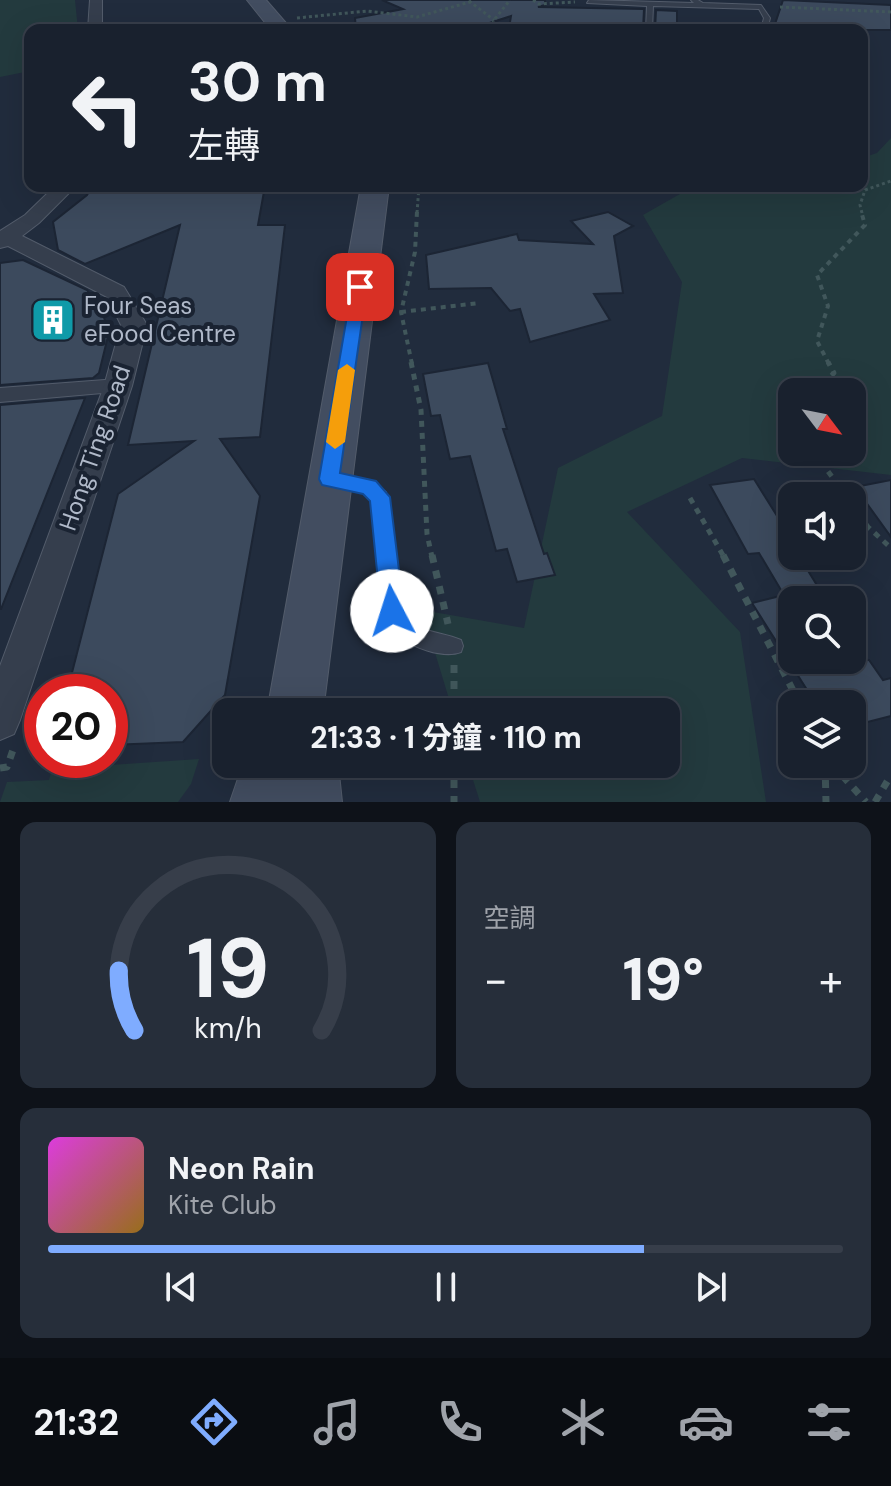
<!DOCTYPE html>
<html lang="zh-TW">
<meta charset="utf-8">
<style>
:root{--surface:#19212e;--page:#262e3a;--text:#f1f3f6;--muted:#9fa3aa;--line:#373e4a;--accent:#7facff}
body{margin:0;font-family:"DM Sans","Noto Sans TC",sans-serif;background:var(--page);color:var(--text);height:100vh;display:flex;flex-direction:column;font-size:30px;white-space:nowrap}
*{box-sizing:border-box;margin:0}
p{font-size:26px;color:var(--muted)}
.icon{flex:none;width:44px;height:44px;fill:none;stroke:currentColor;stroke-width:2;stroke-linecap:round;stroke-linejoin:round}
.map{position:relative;height:802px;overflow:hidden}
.sheet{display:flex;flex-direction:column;gap:20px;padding:20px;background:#0e1219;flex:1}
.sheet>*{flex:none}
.top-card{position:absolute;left:24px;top:24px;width:844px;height:168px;border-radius:16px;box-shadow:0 8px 32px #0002,0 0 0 2px var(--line);background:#19212e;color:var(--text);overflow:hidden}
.needle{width:52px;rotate:122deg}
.fabs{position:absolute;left:778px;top:378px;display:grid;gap:16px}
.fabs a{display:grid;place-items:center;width:88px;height:88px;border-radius:16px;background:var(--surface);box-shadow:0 8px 32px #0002,0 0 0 2px var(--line);font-size:40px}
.speed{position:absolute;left:24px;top:674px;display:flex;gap:16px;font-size:40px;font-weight:700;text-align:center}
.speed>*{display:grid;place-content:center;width:104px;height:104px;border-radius:50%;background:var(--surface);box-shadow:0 8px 32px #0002,0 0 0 2px var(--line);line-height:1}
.speed .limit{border:12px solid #d22;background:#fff;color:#111}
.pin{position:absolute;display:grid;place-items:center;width:68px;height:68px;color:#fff;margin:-34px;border-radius:16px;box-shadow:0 4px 12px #0006}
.me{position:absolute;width:88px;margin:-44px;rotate:355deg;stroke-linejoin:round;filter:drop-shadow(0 0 6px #0008)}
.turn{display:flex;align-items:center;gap:28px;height:168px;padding:0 32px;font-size:36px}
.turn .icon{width:104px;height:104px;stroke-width:2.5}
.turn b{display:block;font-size:56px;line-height:68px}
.big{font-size:60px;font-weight:700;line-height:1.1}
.sheet .widget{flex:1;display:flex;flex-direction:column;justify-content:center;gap:12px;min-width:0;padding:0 28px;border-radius:16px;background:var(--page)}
.sheet .dial{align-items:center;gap:0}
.dial svg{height:208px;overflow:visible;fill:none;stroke:var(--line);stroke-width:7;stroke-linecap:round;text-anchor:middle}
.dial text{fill:var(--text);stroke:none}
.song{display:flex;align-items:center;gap:24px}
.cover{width:96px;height:96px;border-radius:12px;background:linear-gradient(135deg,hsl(300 70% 55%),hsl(40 70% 35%))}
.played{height:8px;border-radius:4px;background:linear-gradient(90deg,var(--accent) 75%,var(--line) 75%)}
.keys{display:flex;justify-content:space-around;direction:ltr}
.heat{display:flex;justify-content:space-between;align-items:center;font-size:44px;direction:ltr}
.sheet .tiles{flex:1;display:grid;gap:20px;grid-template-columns:1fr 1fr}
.widget:last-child{grid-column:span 2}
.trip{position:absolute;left:212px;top:698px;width:468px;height:80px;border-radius:16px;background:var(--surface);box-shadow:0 8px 32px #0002,0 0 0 2px var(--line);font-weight:700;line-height:80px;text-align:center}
.tabs{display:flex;height:128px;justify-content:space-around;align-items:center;background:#0a0d12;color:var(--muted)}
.tabs .icon{width:56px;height:56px}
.tabs .on{color:var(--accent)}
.tabs b{font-size:36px;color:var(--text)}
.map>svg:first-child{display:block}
.green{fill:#233a3e;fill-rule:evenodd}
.building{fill:#3c4a5d;stroke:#1c2534;stroke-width:2}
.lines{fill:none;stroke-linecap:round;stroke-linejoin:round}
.service-casing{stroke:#535c6b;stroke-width:2}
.pedestrian-casing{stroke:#535c6b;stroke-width:2}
.minor-casing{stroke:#535c6b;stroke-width:2}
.secondary-casing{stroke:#535c6b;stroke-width:2}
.path-far3{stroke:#41575b;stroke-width:3;stroke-dasharray:3 3;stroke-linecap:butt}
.path-far2{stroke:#41575b;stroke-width:4;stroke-dasharray:5 5;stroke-linecap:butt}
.path-far1{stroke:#41575b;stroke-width:5;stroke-dasharray:6 6;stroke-linecap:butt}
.path{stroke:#41575b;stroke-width:7;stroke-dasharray:8 8;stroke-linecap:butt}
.service{fill:#353e4d;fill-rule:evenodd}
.pedestrian{fill:#353e4d;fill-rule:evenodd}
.minor{fill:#353e4d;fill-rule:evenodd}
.secondary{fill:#424d60;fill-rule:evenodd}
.route{fill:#1a73e8;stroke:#114b97;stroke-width:2}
.slow{fill:#f59e0b}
.labels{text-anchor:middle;stroke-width:8;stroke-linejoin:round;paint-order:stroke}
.poi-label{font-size:24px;fill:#b0b9c9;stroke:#1a2332;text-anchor:start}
.street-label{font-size:24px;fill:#b0b9c9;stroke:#1a2332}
</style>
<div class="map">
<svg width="891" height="802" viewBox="0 0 891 802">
<rect width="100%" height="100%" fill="#212c3d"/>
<g class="green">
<polygon points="0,0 75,0 78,30 30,30 30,71 0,77"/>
<path d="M 891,138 L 891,475 L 742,458 L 627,512 L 740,632 L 766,802 L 480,802 L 468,764 L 666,764 L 666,712 L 453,712 L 422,610 L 524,628 L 558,468 L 662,416 L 682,282 L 643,215 L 694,186 L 862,186 L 862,158 L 877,153 ZM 792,392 L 852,392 L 852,452 L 792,452 Z"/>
<polygon points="199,759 191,784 178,802 0,802 7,782 49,780 52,769"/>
</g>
<g class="building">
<polygon points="382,0 545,0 545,5 538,7 644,9 643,30 509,28 511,16 468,30 356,30 355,18 403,9"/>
<polygon points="783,0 891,5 891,30 773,30"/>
<polygon points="656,10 677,11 677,30 655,30"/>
<polygon points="92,186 265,186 258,225 285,225 260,437 220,439 260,496 225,695 183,742 110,745 110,692 67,692 118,494 194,441 128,445 180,225 85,264 58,250 53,222 87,195"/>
<polygon points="608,212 633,226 614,236 623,293 594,294 610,320 530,342 520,309 510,311 491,288 429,289 426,255 517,234 519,240 593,244 571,221"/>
<polygon points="23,260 87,290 101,309 109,332 99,373 93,378 0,385 0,263"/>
<polygon points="488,363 507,429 503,429 544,554 547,553 555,575 517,582 507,549 496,551 470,456 450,459 440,415 431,416 423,374"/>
<polygon points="85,398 1,609 0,609 0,405"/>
<polygon points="754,479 792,540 792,556 799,556 826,600 792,600 792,660 869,660 883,680 891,678 891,716 852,726 852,704 816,704 752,603 784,595 759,553 748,554 710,485"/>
<polygon points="891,480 891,537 855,487"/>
</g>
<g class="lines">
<g class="service-casing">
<g id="service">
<polygon points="589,0 694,3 691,0 698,0 703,3 761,5 770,18 767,30 761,30 764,18 759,9 653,6 652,30 646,30 647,6 587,3"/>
<path d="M 333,474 L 374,483 L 386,492 L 401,610 C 416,634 437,630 461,640 L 463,646 L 461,652 C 443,659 410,647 397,634 C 390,628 387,619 383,611 L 372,500 L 364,492 L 328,484 L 325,480 L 328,476 Z"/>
</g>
</g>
<g class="pedestrian-casing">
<polygon id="pedestrian" points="118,379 125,381 128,386 125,391 0,402 0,388"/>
</g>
<g class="minor-casing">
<g id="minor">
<polygon points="90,0 102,0 102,30 88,30"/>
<polygon points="55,186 76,186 39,223 22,236 124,287 147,325 132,386 20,720 14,734 0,740 0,666 104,386 121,325 107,297 8,246 0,248 0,231 25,215"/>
</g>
</g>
<g class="secondary-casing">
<g id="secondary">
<polygon points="247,0 266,0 292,30 271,30"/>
<polygon points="361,186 389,186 323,712 267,712"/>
<polygon points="243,764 338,764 342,802 230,802"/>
</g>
</g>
<g class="path-far3">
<polyline points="533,0 539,4 575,2"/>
<polyline points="469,1 494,20"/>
<polyline points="780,7 891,12"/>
<polyline points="297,18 367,11 417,17 470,2"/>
<polyline points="491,30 494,20 510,0"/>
<polyline points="417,213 419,186"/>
<polyline points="862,213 860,205 865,190 891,181"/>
</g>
<g class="path-far2">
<polyline points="401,312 479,303"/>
<polyline points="412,364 401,312 415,252 417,211"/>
<polyline points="829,364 817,341 828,306 817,275 865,225 861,211"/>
</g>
<g class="path-far1">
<polyline points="411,362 421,410 427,534 432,557"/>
<polyline points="814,392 834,373 828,362"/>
<polyline points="814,452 846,496"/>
<polyline points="690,498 724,557"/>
<polyline points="852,505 868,527 891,548"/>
</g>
<g class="path">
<polyline points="432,555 448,624"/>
<polyline points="723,555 800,704"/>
<polyline points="454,665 454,712"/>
<polyline points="454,764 454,802"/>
<polyline points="825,764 826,802"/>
<polyline points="832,764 866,802"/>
<polyline points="0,768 7,767 13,750"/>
<polyline points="875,802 891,775"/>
</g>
<use href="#service" class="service"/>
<use href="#pedestrian" class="pedestrian"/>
<use href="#minor" class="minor"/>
<use href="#secondary" class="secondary"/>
</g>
<polygon class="route" points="360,283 367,287 340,473 376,481 390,497 404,611 400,618 392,621 384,618 381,611 370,501 363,494 322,485 319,479 352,287"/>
<polygon class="slow" points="347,364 355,370 345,442 335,449 326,442 338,370"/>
<defs>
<g id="building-square" transform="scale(2.3)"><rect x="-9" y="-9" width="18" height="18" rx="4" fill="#0f9aa8" stroke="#1a2332"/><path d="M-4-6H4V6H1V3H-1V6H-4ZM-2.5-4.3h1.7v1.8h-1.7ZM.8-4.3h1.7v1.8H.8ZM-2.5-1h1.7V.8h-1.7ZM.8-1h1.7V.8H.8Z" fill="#fff"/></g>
</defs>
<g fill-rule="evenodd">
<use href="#building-square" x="53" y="320"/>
</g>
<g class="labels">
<g class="poi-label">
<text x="84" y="314">Four Seas<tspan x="84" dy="28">eFood Centre</tspan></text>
</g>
<g class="street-label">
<text transform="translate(95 448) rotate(-71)" y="8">Hong Ting Road</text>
</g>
</g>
</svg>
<div class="fabs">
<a><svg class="needle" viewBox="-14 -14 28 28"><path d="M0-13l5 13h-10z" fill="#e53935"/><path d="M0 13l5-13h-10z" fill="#9fa3aa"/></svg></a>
<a><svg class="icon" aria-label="sound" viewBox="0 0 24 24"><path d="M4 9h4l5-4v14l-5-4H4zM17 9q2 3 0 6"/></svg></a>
<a><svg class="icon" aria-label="search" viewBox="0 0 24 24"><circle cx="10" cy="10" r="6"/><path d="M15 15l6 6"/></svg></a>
<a><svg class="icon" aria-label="layers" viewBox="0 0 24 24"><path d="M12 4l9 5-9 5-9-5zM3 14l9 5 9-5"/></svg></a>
</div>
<div class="speed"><div class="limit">20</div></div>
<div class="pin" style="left:360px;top:287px;background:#d93025"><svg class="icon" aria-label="arrive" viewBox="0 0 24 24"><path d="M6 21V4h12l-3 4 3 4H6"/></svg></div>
<svg class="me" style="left:392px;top:611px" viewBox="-20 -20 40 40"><circle r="19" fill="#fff"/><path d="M0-13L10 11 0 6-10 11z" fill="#1a73e8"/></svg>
<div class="trip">21:33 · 1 分鐘 · 110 m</div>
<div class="top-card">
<div class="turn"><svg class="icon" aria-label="left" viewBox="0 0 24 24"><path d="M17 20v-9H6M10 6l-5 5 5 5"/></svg><div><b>30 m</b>左轉</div></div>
</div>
</div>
<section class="sheet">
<div class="tiles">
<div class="widget dial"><svg viewBox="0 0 100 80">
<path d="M14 69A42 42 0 1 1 86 69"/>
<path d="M14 69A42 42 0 0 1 8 46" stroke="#7facff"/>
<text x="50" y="56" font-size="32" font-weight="700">19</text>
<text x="50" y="72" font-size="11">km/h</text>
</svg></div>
<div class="widget"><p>空調</p>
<div class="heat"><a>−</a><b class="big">19°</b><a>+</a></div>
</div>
<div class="widget">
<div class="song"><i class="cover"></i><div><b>Neon Rain</b><p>Kite Club</p></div></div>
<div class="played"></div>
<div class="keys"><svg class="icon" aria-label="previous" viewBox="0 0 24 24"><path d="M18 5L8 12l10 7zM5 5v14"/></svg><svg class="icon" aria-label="pause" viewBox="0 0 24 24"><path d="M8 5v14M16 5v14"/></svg><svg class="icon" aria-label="next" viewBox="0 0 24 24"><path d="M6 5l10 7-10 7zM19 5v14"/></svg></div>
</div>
</div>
</section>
<nav class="tabs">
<b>21:32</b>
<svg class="icon on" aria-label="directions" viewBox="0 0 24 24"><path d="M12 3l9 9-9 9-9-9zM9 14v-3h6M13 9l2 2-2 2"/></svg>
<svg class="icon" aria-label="music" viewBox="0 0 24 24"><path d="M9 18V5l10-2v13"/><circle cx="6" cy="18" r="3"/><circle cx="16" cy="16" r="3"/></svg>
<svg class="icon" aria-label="phone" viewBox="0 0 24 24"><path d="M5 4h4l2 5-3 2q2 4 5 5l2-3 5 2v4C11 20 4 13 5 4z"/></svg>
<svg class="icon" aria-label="climate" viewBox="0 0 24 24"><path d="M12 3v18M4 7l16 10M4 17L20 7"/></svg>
<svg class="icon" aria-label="car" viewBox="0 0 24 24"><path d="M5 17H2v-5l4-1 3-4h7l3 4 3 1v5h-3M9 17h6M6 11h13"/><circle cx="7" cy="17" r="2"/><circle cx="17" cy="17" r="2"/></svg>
<svg class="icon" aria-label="filters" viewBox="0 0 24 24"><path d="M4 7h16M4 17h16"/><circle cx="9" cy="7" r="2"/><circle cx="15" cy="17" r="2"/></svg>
</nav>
